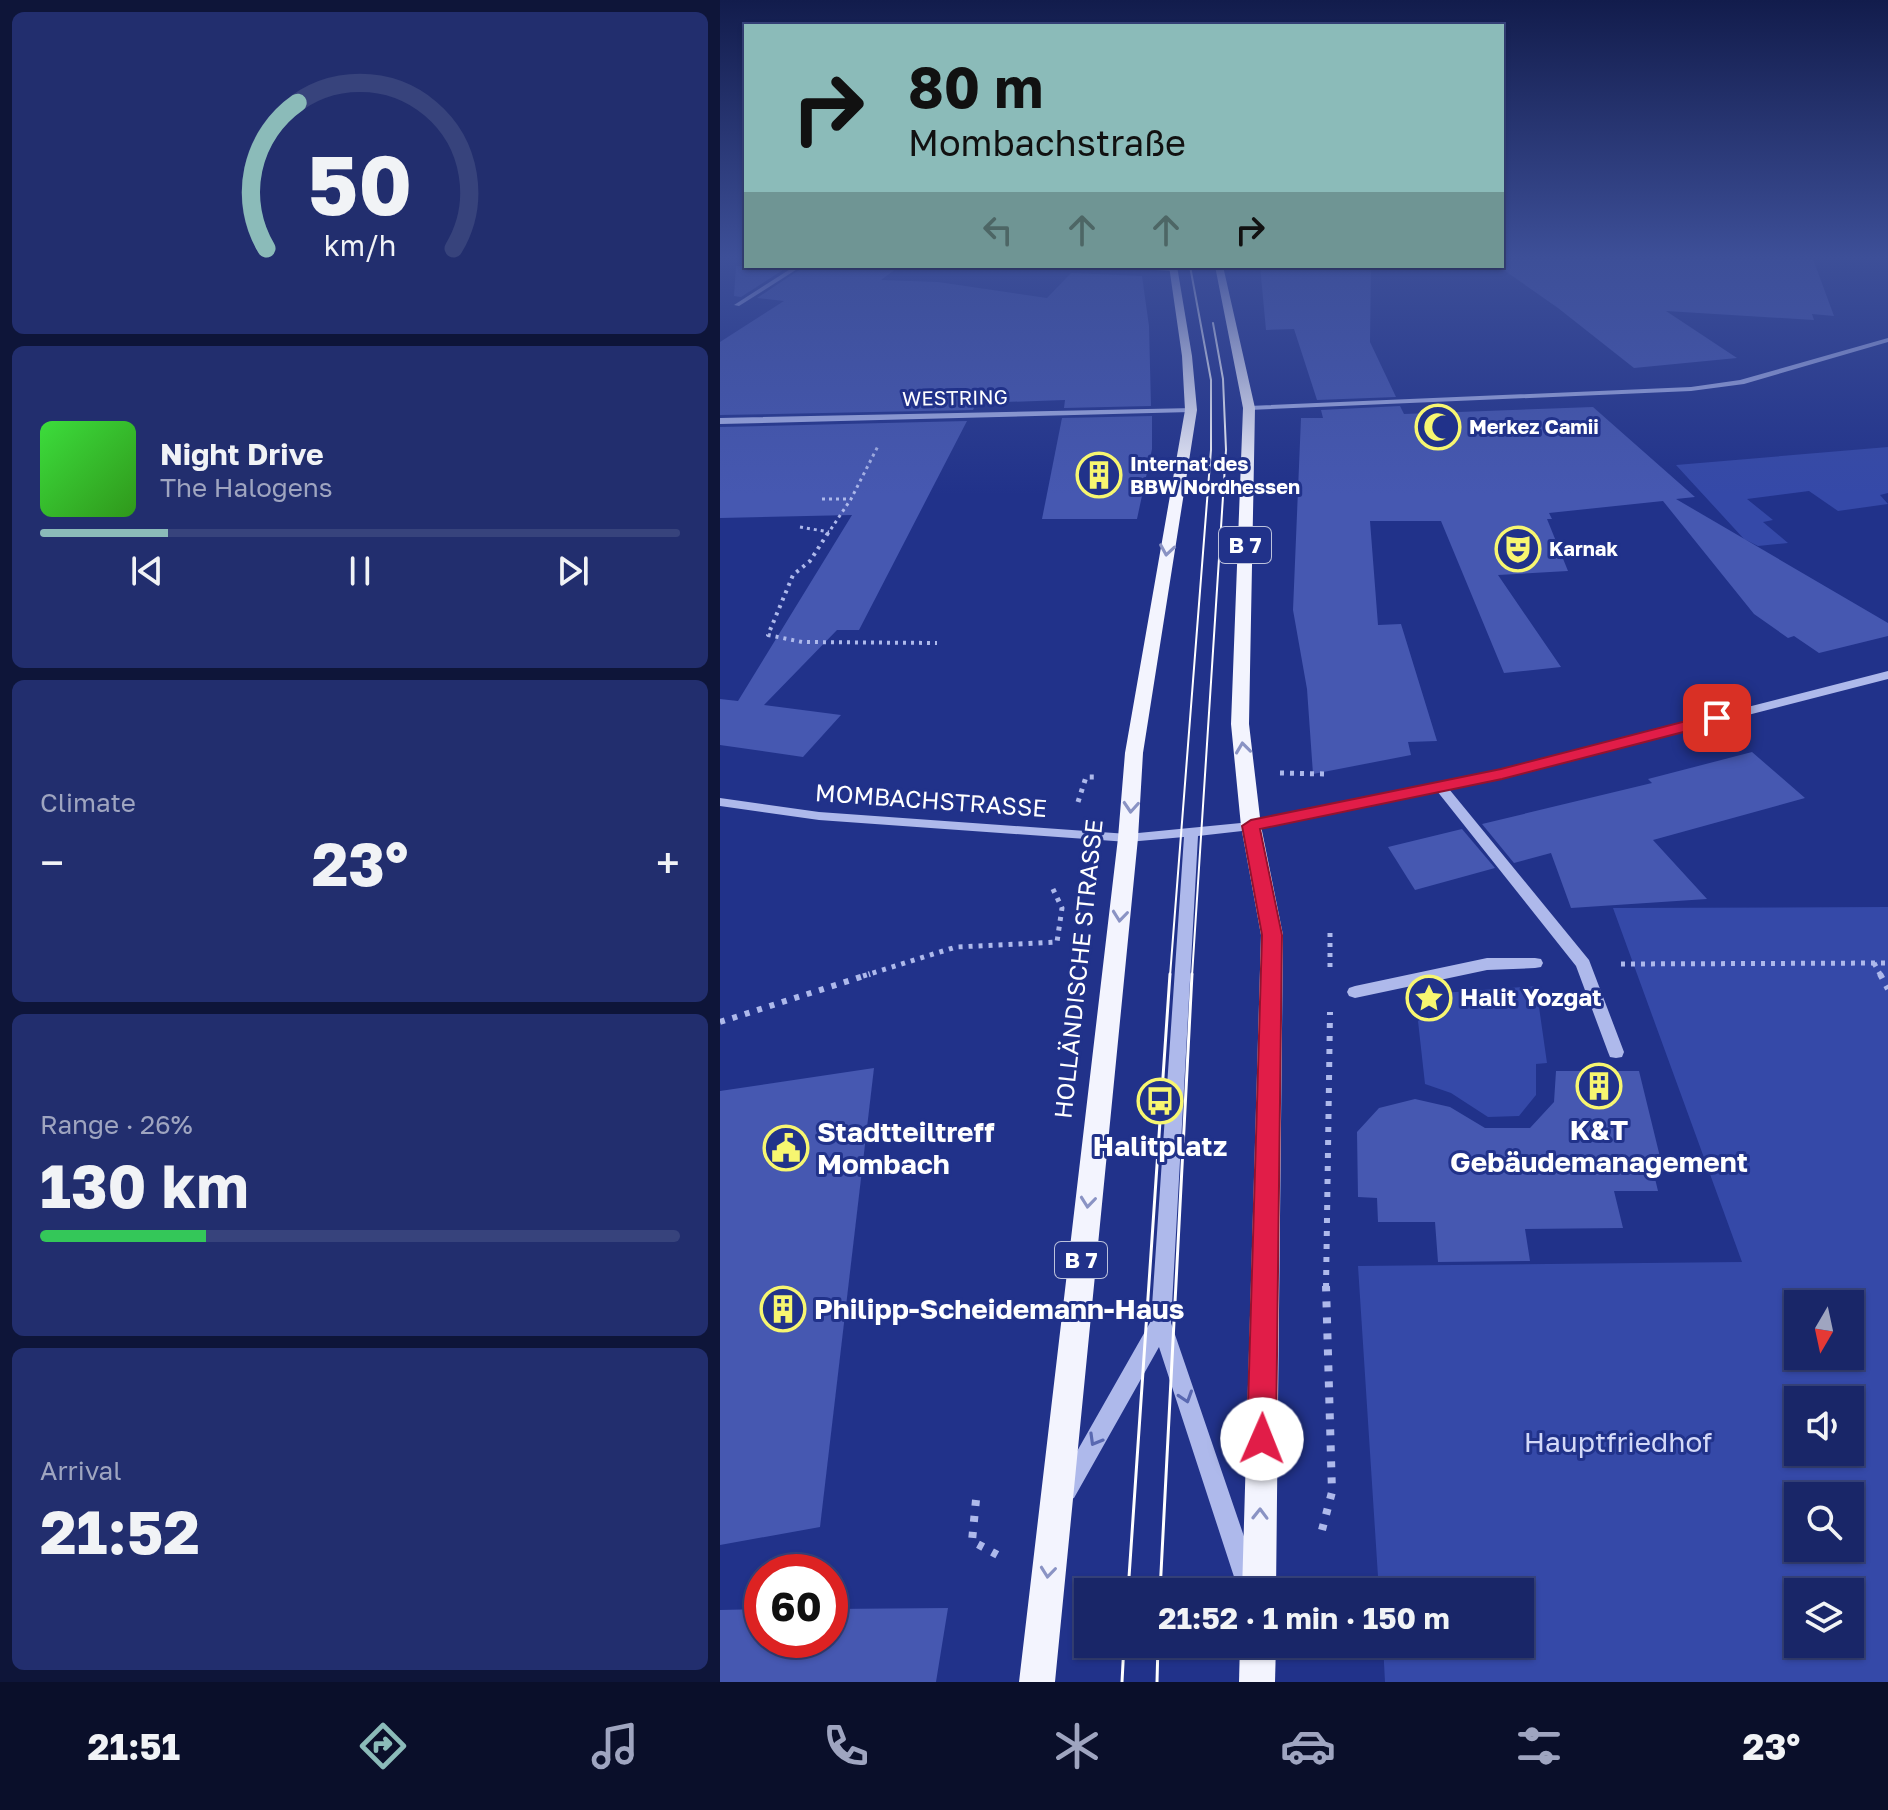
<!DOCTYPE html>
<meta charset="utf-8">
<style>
:root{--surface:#192668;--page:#222e6e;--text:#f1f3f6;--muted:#9fa5c0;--line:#37437c;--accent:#8bbbb9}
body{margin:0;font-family:"Golos Text",sans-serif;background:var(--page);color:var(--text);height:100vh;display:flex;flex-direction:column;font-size:30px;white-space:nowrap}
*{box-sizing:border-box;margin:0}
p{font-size:26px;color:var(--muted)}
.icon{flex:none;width:44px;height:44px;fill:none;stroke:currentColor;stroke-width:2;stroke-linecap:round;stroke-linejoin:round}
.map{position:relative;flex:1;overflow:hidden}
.details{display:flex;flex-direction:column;gap:12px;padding:12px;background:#0e1539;width:720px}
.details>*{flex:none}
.top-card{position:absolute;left:24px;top:24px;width:760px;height:244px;border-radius:0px;box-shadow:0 2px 6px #0004,0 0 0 2px var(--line);background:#8bbbb9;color:#111;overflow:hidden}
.needle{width:52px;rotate:189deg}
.tools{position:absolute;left:1064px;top:1290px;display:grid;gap:16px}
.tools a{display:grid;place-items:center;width:80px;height:80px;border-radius:0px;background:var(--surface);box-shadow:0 2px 6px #0004,0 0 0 2px var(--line);font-size:40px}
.speed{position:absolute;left:24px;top:1554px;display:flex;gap:16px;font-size:40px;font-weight:700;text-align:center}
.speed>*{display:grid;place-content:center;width:104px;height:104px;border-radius:50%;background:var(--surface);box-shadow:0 2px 6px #0004,0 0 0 2px var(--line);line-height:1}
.speed .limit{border:12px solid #d22;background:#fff;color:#111}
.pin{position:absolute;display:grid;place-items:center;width:68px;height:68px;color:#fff;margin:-34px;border-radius:16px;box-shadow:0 4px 12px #0006}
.me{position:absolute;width:88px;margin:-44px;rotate:1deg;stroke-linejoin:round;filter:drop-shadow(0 0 6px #0008)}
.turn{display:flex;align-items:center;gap:28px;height:168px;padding:0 32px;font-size:36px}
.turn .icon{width:104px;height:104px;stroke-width:2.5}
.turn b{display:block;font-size:56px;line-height:68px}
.lanes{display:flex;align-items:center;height:76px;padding:0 32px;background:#0003;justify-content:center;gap:40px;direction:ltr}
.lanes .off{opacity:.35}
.big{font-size:60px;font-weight:700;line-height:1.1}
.details .tile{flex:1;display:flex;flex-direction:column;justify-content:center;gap:12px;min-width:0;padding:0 28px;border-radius:12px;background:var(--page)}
.details .dial{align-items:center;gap:0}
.dial svg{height:208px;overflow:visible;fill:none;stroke:var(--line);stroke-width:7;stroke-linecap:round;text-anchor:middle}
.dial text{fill:var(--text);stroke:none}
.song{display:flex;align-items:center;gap:24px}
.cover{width:96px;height:96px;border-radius:12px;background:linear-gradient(135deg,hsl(120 70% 55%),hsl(110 70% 35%))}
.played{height:8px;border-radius:4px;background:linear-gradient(90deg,var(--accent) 20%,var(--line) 20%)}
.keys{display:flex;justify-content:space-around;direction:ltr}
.heat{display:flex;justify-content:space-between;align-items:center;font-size:44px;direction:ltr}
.charge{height:12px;border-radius:6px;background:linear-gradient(90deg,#34c759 26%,var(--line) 0)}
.trip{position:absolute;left:354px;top:1578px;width:460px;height:80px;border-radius:0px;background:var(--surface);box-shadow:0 2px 6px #0004,0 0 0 2px var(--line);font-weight:700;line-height:80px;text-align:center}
.dock{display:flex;height:128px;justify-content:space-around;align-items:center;background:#0a0f2a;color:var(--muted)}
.dock .icon{width:56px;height:56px}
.dock .on{color:var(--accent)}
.dock b{font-size:36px;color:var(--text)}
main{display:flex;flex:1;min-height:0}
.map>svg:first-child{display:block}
.green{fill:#3549a8;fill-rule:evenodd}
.building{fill:#4658b1}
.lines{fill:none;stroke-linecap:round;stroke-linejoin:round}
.path-far4{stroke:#aeb9eb;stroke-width:3;stroke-dasharray:3 4;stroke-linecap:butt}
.path-far3{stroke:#aeb9eb;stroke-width:4;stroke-dasharray:3 5;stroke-linecap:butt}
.path-far2{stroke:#aeb9eb;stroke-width:5;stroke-dasharray:4 6;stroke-linecap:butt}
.path-far1{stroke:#aeb9eb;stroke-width:6;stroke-dasharray:5 8;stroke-linecap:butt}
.path{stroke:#aeb9eb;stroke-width:8;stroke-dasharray:6 10;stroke-linecap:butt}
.minor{fill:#aeb9eb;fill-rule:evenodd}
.major{fill:#f3f4fe;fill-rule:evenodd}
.tram-far1{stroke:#fff;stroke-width:2}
.tram{stroke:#fff;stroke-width:3}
.oneway{stroke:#8a93c4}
.oneway2{stroke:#5968b1}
.route{fill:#e11d48;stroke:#92132f;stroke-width:2}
.labels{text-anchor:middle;stroke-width:6;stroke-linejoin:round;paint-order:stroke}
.far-street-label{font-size:20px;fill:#fff;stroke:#21328a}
.far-poi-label{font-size:20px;font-weight:bold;fill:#fff;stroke:#21328a;text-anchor:start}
.shield{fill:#21328a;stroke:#bcc2dc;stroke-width:2}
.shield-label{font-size:22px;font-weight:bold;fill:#fff}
.street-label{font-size:24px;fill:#fff;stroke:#21328a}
.poi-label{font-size:24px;font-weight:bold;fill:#fff;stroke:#21328a;text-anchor:start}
.near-poi-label{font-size:28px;font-weight:bold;fill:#fff;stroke:#21328a}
.near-park-label{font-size:28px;fill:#d3d9f8;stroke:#21328a}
</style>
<main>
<section class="details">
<div class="tile dial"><svg viewBox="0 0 100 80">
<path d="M14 69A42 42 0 1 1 86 69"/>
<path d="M14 69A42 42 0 0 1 26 13" stroke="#8bbbb9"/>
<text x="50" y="56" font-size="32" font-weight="700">50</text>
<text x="50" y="72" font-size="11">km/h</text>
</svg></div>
<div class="tile">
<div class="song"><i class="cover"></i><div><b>Night Drive</b><p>The Halogens</p></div></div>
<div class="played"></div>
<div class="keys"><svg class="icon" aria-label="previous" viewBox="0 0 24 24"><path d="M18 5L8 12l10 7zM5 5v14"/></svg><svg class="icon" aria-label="pause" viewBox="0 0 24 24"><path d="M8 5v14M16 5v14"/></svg><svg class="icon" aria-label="next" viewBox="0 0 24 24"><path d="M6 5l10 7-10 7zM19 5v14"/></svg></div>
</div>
<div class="tile"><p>Climate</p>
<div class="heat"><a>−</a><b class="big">23°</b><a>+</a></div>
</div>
<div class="tile"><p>Range · 26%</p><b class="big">130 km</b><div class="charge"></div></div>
<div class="tile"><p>Arrival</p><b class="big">21:52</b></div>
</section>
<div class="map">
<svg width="1168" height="1682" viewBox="0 0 1168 1682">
<rect width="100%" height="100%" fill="#21328a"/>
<g class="green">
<polygon points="1168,447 1168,493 1160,495 1168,504 1118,511 1089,491 1027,499 1053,520 1043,522 1068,543 1038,546 1024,539 956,465"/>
<path d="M 1168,907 L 1168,1682 L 665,1682 L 663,1644 L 800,1644 L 800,1592 L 659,1592 L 638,1266 L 1022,1262 L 893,908 ZM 1078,1304 L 1130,1304 L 1130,1356 L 1078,1356 ZM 1078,1400 L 1130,1400 L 1130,1452 L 1078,1452 ZM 1078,1496 L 1130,1496 L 1130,1548 L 1078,1548 ZM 1078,1592 L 1130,1592 L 1130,1644 L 1078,1644 Z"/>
<polygon points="816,986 827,1063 816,1064 816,1095 799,1116 768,1117 731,1093 705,1084 698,1021 717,1009 722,993"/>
</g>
<g class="building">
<polygon points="782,259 1093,259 1114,316 1092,314 1094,320 946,311 1017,358 914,368 838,308 778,266 782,266"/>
<polygon points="16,266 69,266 21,297 14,296"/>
<polygon points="85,266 180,266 161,280 218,282 327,298 351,273 422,276 429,326 431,406 344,408 345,400 256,403 253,410 0,415 0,342 64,301 37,298"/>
<polygon points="540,266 651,266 650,342 676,397 597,400 574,329 546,330"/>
<polygon points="680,406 684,414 873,407 975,497 956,499 1168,623 1168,636 1099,653 1074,636 1068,638 1034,614 943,501 829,513 832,519 827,519 848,571 778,575 841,667 784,673 721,521 650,521 658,625 681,624 717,741 688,742 691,755 593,774 587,689 573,610 581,418 603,418 601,410"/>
<polygon points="432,416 432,449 417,519 322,519 342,418"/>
<polygon points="247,421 139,630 117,630 44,705 121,715 83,757 0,745 0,699 18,701 132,515 0,518 0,427"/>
<polygon points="1032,752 1085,798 933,840 987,899 851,908 831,853 794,863 762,824 932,783 928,779"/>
<polygon points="742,829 775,868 695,890 668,847"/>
<polygon points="154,1068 100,1527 0,1545 0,1091"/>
<polygon points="836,1071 919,1071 941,1161 931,1162 938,1191 894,1191 903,1228 805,1229 810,1261 718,1262 715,1222 658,1222 657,1198 638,1197 637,1132 659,1108 695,1099 730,1107 765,1128 810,1128 834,1102"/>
<polygon points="228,1608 216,1682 0,1682 0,1610 42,1609 42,1640 110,1640 110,1609"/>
</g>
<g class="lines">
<g class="path-far4">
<polyline points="102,499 130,499"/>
<polyline points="80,527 109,532"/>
<polyline points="107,535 131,499 158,446"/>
</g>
<polyline class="path-far3" points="108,533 90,561 73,575 48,635 82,642 217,643"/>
<g class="path-far2">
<polyline points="560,773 606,774"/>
<polyline points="358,802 366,777 377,777"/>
<polyline points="610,933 610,970"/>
<polyline points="1154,963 1161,976"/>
<polyline points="901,964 1168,963"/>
<polyline points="143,976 236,947 337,942 342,908 332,887"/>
</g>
<g class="path-far1">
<polyline points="1160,974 1168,989"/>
<polyline points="0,1022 150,974"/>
<polyline points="606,1288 610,1012"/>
</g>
<g class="path">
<polyline points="256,1500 252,1541 285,1559"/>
<polyline points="602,1530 612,1492 606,1286"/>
</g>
<g class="minor">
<polygon points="75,266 82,266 19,306 14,305"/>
<polygon points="362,266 420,266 456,269 453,271"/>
<polygon points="1168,338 1168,342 1024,384 971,391 529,410 525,408 529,406 971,387 1020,380"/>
<polygon points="474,408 474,412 471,412 0,424 0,418"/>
<polygon points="1168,671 1168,679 787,777 729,789 869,960 904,1052 902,1057 896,1058 890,1057 888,1052 856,966 717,791 531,830 478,836 451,1323 543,1592 519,1592 439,1347 354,1498 346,1501 338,1498 335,1490 431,1321 464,837 408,842 99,820 0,806 0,798 99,812 408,834 531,822 781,770"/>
<polygon points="767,958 815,958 821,959 823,963 821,967 815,968 767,970 635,998 629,996 627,992 629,988 635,986"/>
</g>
<g class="major">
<polygon points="449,266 457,266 472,356 477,410 423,753 418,838 335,1682 299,1682 398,838 405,753 465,410 462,356"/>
<polygon points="495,266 503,266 535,408 529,724 541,826 563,935 556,1592 522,1592 541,935 521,826 511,724 523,408"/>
<polygon points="520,1644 556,1644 555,1682 519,1682"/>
</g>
<g class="tram-far1">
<polyline points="450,976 491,450 491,380 470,266"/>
<polyline points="472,976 506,450 503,379 493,323"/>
</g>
<g class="tram">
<polyline points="408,1592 450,974"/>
<polyline points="440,1592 472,974"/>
<polyline points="402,1682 404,1644"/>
<polyline points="437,1682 438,1644"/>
</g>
</g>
<defs><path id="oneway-chevron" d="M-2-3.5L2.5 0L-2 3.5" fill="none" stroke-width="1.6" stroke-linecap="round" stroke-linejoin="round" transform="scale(2)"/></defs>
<g class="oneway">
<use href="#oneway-chevron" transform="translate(447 550) rotate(99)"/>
<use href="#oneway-chevron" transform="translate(523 748) rotate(-97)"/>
<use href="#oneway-chevron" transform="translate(411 807) rotate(94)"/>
<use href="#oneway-chevron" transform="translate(400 916) rotate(96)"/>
<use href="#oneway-chevron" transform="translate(368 1202) rotate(96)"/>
<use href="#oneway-chevron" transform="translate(540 1514) rotate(-89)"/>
<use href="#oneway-chevron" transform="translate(328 1572) rotate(96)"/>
</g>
<g class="oneway2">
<use href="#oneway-chevron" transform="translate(466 1397) rotate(72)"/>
<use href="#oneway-chevron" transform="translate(375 1440) rotate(120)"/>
</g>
<linearGradient id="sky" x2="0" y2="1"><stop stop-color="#121c4c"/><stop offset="0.52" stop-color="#3d4f98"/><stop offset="1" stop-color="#3d4f98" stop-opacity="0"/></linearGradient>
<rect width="1168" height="495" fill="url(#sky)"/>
<polygon class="route" points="997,713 1005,718 1002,722 782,779 540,829 562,935 556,1439 552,1449 542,1454 532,1449 527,1439 542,935 522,826 531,820 781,769"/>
<defs>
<g id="mosque-ring" transform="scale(2.3)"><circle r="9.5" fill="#21328a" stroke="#f7f670" stroke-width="1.5"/><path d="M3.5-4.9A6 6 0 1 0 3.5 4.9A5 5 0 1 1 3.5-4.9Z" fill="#f7f670"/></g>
<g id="building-ring" transform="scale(2.3)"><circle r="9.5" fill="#21328a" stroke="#f7f670" stroke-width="1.5"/><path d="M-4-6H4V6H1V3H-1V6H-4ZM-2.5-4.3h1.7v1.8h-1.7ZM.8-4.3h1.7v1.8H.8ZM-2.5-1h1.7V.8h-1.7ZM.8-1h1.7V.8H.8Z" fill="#f7f670"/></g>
<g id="theatre-ring" transform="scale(2.3)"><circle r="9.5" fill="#21328a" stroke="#f7f670" stroke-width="1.5"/><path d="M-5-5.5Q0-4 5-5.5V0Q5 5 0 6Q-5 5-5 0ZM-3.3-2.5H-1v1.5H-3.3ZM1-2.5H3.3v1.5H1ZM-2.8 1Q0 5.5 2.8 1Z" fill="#f7f670"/></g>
<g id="sight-ring" transform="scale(2.3)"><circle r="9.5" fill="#21328a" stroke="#f7f670" stroke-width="1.5"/><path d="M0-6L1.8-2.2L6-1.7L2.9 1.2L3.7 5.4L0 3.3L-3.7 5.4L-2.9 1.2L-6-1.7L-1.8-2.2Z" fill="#f7f670"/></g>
<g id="bus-ring" transform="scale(2.3)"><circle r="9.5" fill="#21328a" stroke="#f7f670" stroke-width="1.5"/><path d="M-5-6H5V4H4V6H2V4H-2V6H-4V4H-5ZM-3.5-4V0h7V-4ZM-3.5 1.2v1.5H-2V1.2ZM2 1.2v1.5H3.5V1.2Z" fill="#f7f670"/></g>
<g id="civic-ring" transform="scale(2.3)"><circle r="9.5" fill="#21328a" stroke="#f7f670" stroke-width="1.5"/><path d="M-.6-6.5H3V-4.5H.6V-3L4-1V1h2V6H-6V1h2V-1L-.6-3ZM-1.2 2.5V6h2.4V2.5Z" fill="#f7f670"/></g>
</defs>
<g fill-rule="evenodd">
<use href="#mosque-ring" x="718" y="427"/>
<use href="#building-ring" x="379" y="475"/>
<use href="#theatre-ring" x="798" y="549"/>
<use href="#sight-ring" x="709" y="998"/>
<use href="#building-ring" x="879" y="1086"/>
<use href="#bus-ring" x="440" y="1101"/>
<use href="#civic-ring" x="66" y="1148"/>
<use href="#building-ring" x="63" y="1309"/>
</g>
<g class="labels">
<g class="far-street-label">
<text transform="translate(235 398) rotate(-1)" y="7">WESTRING</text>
</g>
<g class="far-poi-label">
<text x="749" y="434">Merkez Camii</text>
<text x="410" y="471">Internat des<tspan x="410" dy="23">BBW Nordhessen</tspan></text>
<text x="829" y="556">Karnak</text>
</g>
<g class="shield">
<rect x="499" y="527" width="52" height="36" rx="6"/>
<rect x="335" y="1242" width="52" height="36" rx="6"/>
</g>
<g class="shield-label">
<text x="525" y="553">B 7</text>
<text x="361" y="1268">B 7</text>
</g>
<g class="street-label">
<text transform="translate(211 801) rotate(4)" y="8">MOMBACHSTRASSE</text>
<text transform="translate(359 969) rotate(-84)" y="8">HOLLÄNDISCHE STRASSE</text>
</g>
<g class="poi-label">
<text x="740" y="1006">Halit Yozgat</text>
</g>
<g class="near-poi-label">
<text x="879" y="1140">K&amp;T<tspan x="879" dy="32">Gebäudemanagement</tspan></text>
<text x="97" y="1142" text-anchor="start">Stadtteiltreff<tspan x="97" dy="32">Mombach</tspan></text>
<text x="440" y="1156">Halitplatz</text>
<text x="94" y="1319" text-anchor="start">Philipp-Scheidemann-Haus</text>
</g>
<g class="near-park-label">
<text x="898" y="1452">Hauptfriedhof</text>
</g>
</g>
</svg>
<div class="tools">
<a><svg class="needle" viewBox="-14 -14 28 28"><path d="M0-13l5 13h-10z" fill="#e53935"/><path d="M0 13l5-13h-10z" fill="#9fa5c0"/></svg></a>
<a><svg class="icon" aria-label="sound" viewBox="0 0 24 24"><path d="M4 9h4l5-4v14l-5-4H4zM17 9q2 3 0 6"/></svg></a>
<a><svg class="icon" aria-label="search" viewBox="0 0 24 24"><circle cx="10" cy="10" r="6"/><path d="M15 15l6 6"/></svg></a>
<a><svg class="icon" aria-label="layers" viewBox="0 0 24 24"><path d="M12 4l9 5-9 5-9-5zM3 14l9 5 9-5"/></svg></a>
</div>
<div class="speed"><div class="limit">60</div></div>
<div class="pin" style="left:997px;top:718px;background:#d93025"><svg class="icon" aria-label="arrive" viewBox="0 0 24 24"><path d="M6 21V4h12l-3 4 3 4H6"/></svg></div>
<svg class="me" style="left:542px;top:1439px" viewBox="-20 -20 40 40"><circle r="19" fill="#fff"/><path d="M0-13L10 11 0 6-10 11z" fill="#e11d48"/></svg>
<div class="trip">21:52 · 1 min · 150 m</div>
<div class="top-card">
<div class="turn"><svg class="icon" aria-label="right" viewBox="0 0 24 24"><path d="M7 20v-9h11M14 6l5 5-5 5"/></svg><div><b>80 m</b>Mombachstraße</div></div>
<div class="lanes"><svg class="icon off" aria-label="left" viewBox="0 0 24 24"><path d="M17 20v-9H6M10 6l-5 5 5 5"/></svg><svg class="icon off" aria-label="ahead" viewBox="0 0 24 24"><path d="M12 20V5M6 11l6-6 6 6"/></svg><svg class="icon off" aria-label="ahead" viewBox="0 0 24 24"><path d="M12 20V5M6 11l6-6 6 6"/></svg><svg class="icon" aria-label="right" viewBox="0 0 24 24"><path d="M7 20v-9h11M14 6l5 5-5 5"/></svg></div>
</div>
</div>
</main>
<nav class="dock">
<b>21:51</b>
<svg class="icon on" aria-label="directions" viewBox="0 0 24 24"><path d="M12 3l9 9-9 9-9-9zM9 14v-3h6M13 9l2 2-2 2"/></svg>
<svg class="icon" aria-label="music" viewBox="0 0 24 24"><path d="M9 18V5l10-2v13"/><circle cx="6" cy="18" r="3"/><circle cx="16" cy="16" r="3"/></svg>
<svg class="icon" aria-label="phone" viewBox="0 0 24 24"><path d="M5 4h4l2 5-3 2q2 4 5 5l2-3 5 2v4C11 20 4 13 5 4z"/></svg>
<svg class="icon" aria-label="climate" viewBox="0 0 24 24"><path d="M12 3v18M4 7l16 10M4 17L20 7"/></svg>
<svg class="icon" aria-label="car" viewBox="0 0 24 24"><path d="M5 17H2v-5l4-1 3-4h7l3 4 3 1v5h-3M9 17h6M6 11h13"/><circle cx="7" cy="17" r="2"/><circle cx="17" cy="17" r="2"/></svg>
<svg class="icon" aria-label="filters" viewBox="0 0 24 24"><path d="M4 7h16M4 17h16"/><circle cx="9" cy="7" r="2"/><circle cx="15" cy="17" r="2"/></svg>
<b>23°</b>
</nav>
